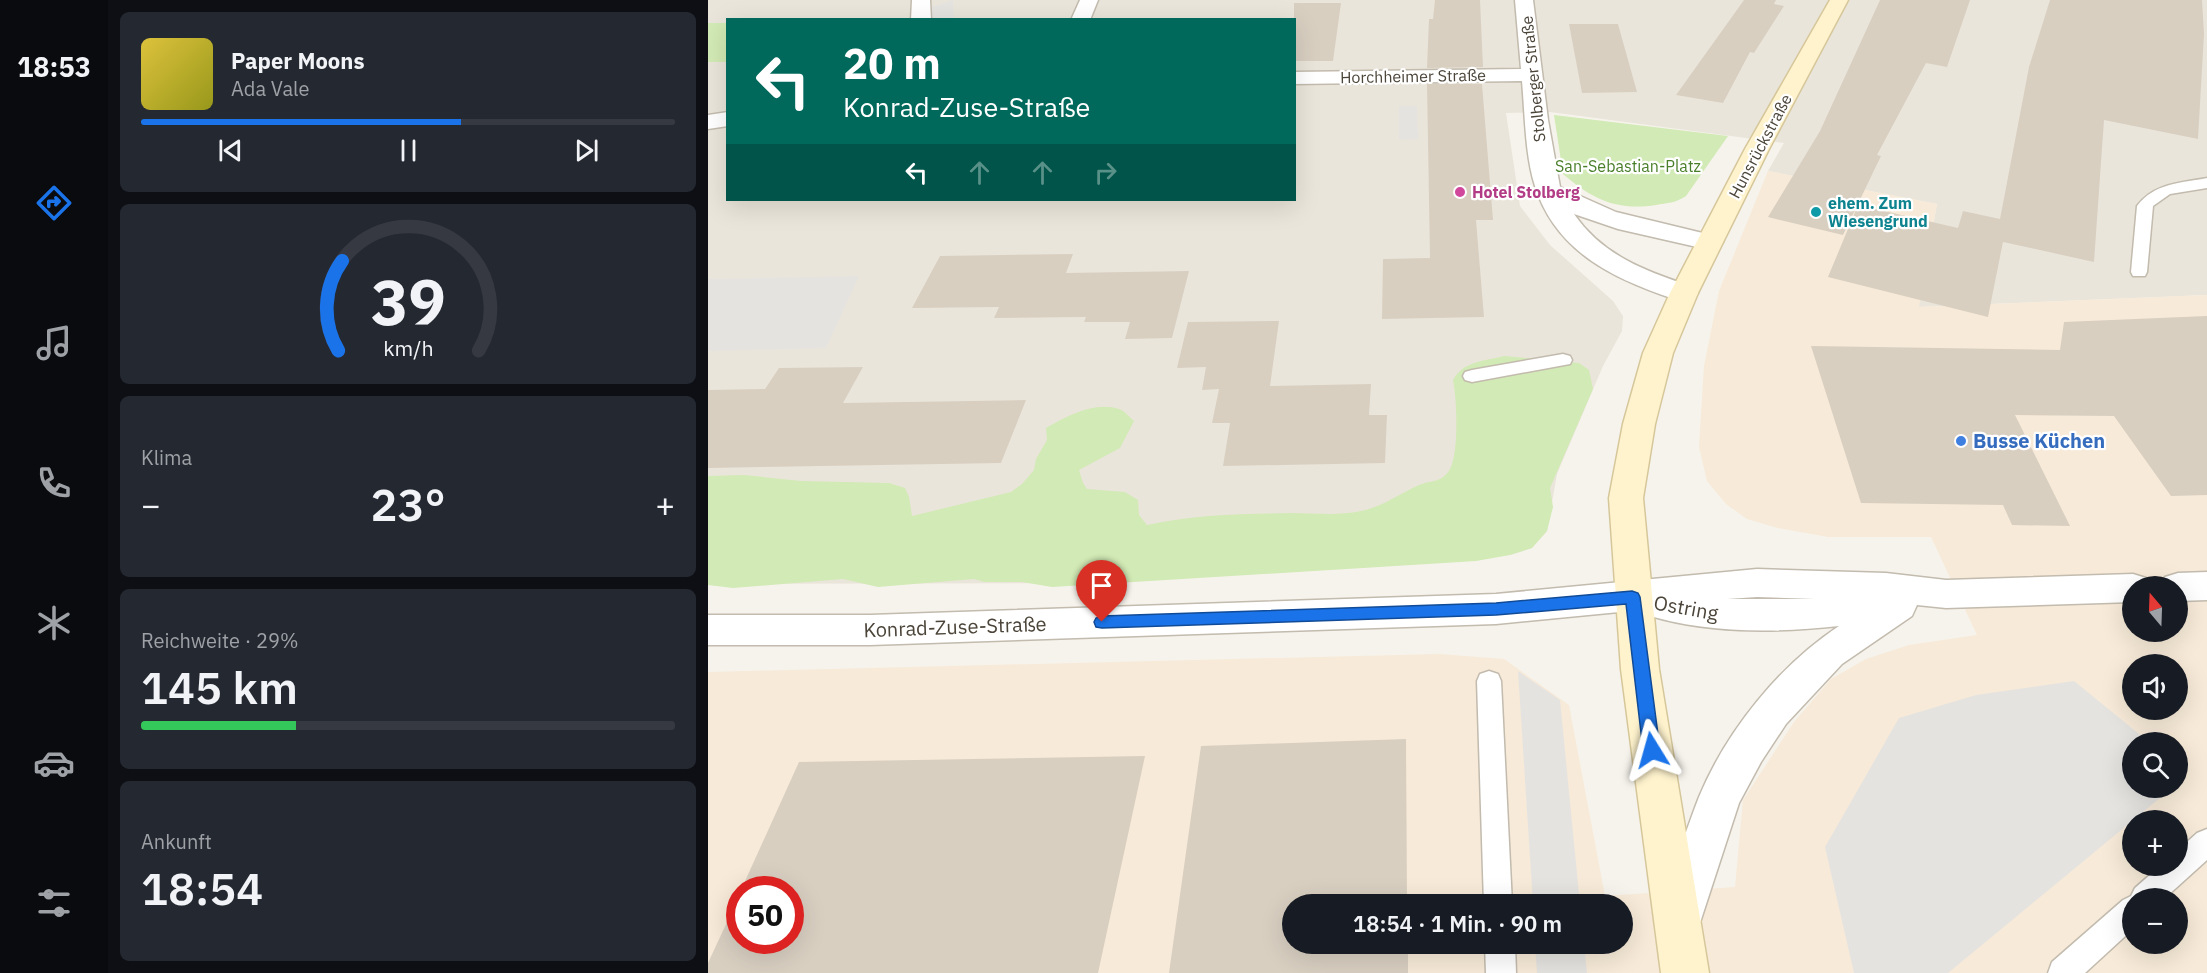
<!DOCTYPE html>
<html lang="de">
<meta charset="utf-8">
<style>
:root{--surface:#171b24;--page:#242831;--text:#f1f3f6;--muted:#9ea1a6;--line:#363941;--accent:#1a73e8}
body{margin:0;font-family:"IBM Plex Sans",sans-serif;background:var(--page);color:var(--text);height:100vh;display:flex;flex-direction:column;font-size:22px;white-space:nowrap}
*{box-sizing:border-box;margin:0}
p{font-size:20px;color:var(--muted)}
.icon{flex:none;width:33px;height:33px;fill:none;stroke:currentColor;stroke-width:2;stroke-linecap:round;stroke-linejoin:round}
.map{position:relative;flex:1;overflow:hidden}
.drawer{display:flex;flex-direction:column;gap:12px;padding:12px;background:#0d0f14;width:600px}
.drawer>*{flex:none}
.banner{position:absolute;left:18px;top:18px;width:570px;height:183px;border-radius:0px;box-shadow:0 6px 24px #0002;background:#00695c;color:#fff;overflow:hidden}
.needle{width:39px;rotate:341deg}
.fabs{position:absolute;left:1414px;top:576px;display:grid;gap:12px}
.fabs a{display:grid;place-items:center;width:66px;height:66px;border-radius:50%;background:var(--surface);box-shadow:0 6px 24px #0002;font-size:30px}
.speed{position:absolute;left:18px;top:876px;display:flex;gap:12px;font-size:30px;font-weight:700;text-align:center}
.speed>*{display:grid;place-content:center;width:78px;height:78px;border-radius:50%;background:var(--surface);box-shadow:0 6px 24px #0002;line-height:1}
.speed .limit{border:9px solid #d22;background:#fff;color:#111}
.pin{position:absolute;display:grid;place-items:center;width:51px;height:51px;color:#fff;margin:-62px -26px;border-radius:50% 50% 50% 0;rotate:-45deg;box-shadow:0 0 6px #0007}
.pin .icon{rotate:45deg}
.me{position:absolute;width:66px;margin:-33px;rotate:352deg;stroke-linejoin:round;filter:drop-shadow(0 0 4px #0008)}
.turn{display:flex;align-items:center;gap:21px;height:126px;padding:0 18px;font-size:27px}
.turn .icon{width:78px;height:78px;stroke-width:2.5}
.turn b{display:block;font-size:42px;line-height:51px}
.lanes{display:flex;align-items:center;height:57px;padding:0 18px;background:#0003;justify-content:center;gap:30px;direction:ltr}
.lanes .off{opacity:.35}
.big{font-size:45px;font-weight:600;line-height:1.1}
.drawer .card{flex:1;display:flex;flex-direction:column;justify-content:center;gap:9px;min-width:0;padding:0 21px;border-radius:9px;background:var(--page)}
.drawer .dial{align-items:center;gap:0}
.dial svg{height:156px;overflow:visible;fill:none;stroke:var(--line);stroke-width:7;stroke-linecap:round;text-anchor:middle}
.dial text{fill:var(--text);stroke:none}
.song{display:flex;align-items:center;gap:18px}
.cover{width:72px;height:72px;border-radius:9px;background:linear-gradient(135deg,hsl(50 70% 55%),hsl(60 70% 35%))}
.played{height:6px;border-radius:3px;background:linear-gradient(90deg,var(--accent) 60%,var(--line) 60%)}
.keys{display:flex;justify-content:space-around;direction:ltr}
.heat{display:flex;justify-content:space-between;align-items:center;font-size:33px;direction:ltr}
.charge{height:9px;border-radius:4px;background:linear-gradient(90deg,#34c759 29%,var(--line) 0)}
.trip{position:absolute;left:574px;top:894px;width:351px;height:60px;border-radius:30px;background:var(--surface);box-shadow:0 6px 24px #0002;font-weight:600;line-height:60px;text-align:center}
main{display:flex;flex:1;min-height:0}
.menu{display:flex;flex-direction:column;width:108px;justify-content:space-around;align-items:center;background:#090b0e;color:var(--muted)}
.menu .icon{width:42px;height:42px}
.menu .on{color:var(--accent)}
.menu b{font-size:27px;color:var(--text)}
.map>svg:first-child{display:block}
.residential{fill:#eae5da;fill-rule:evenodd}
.commercial{fill:#f7ead8;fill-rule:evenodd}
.green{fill:#d2eab5}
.parking{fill:#e5e3e0}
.building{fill:#d8cfc1}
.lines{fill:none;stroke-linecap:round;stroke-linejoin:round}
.service-casing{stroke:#c2bbae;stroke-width:3}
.minor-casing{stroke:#c2bbae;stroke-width:3}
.tertiary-casing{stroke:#c2bbae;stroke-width:3}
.secondary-casing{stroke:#d6c79b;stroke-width:3}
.service{fill:#fff;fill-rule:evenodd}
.minor{fill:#fff;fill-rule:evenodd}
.tertiary{fill:#fff;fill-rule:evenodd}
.secondary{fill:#fff3cd;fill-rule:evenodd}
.route{fill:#1a73e8;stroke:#114b97;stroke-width:1.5}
.hotel-dot{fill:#d1479c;stroke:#fff;stroke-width:2}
.culture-dot{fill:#0f9aa8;stroke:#fff;stroke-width:2}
.shop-dot{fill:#3f7fe0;stroke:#fff;stroke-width:2}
.labels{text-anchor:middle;stroke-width:4.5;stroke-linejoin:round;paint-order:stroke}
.far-street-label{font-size:16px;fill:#4b4439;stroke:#fff}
.far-park-label{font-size:16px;fill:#4a7f2a;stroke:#fff}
.far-hotel-label{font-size:16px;font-weight:bold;fill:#b23c85;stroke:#fff;text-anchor:start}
.far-culture-label{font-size:16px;font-weight:bold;fill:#0d838f;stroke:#fff;text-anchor:start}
.shop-label{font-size:20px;font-weight:bold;fill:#366cbe;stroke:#fff;text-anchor:start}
.street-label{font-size:20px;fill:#4b4439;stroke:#fff}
</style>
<main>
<nav class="menu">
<b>18:53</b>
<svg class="icon on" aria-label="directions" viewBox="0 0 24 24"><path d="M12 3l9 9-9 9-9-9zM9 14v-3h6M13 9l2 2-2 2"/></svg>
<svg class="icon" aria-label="music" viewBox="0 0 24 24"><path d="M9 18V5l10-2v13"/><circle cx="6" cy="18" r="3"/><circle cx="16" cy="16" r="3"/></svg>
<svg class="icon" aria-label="phone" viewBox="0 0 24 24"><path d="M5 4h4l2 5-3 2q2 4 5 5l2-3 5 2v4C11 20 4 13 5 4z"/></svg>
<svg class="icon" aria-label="climate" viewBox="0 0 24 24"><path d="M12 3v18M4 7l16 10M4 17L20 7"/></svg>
<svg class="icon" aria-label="car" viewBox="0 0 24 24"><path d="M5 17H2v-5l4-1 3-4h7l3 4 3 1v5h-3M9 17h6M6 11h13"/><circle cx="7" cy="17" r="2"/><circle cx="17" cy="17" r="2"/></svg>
<svg class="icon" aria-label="filters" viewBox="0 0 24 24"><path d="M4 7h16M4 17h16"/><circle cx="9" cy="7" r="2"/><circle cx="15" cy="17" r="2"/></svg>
</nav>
<section class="drawer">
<div class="card">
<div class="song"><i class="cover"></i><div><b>Paper Moons</b><p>Ada Vale</p></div></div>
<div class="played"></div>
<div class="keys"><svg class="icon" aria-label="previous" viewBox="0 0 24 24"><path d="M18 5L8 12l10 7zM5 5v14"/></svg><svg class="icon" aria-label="pause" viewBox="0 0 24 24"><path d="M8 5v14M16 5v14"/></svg><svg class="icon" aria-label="next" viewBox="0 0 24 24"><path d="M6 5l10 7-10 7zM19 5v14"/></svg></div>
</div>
<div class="card dial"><svg viewBox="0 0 100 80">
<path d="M14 69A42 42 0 1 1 86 69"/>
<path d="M14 69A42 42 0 0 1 16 23" stroke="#1a73e8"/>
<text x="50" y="56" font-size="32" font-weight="700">39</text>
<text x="50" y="72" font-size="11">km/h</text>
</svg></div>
<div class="card"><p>Klima</p>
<div class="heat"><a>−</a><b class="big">23°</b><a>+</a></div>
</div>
<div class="card"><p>Reichweite · 29%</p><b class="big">145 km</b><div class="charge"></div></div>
<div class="card"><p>Ankunft</p><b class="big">18:54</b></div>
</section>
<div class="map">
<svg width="1499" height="973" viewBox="0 0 1499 973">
<rect width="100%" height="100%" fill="#f6f3ec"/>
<path class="residential" d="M 0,0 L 1499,0 L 1499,295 L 1210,307 L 1229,204 L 1060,171 L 1076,143 L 842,112 L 798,113 L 812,206 L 842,245 L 905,301 L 915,316 L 914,331 L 895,366 L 849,474 L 839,531 L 824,548 L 802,555 L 361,583 L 0,584 ZM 20,20 L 586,20 L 586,200 L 20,200 Z"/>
<path class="commercial" d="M 1060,171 L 1229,204 L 1211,307 L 1499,295 L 1499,973 L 0,973 L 0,672 L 731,654 L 796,659 L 861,705 L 897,896 L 1027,887 L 1035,800 L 1086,722 L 1123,679 L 1158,659 L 1201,645 L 1269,635 L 1223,537 L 1120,537 L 1070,528 L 1039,519 L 1018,504 L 999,481 L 991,447 L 996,366 L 1011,291 ZM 1425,586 L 1470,586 L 1470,632 L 1425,632 ZM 1425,664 L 1470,664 L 1470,710 L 1425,710 ZM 1425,742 L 1470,742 L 1470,788 L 1425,788 ZM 1425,820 L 1470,820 L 1470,866 L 1425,866 ZM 32,890 L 82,890 L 82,940 L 32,940 ZM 1425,898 L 1470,898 L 1470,944 L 1425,944 ZM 585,904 L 915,904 L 915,944 L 585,944 Z"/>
<g class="green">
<rect x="0" y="23" width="19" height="39"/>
<path d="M 846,115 L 1020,136 L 978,196 C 968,203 959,203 948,205 C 908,211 884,199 855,174 Z"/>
<path d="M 796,356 L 871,363 L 881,370 L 885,389 L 842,488 L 845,507 L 839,531 L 824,548 L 802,555 L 768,561 L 344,587 L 314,582 L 277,582 L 266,579 L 170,587 L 135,579 L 25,588 L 0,585 L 0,476 L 36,475 L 93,481 L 181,483 L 197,488 L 201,497 L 204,516 L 303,492 L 314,484 L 326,470 L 328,459 L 339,440 L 338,428 C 358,417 386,401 411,409 C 416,410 421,417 426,421 L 412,448 L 371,470 L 375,483 L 379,489 L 417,492 L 430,500 L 431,515 L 439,525 C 487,514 535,514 584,513 C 607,513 629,516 653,511 C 674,507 691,494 711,485 C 723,480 734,483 742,469 C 751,452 749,400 745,380 C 755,361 777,361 796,356 Z"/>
</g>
<g class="parking">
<polygon points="245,0 246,19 224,19 224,7"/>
<polygon points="691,106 709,106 710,139 691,140"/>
<polygon points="151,276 118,348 0,351 0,279"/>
<polygon points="810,671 852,700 872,904 825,904"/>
<polygon points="1366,681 1441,742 1425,742 1425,788 1464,788 1240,973 1146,973 1117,847 1191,718 1268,695"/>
<polygon points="827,944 876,944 879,973 829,973"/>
</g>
<g class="building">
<polygon points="727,0 772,0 775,67 719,68 721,19 725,19"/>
<polygon points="1036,0 1068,0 1066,4 1076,6 1046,53 1042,52 1015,103 968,95"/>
<polygon points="1172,0 1262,0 1239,67 1218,63 1169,155 1173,156 1135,235 1060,217 1112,131"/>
<polygon points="1342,0 1494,0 1496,34 1490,139 1396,120 1386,262 1295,242 1280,317 1120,277 1150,205 1250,228 1255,211 1292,219 1321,67"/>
<polygon points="586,3 633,3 625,61 586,61"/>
<polygon points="861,24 910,24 929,92 874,93"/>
<polygon points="719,84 774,84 785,220 768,220 776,317 674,319 675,259 722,258"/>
<polygon points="365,254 358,273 481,271 464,338 417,339 422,322 376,322 378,317 286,318 291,307 204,308 232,256"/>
<polygon points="1499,316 1499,495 1463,496 1406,416 1307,415 1362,526 1304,525 1295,505 1153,503 1103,346 1352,350 1356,322"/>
<polygon points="571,321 562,386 663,384 661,415 679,415 677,463 515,466 522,423 504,423 511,389 494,390 498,367 469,368 480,322"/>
<polygon points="155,367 135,403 318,400 293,463 0,468 0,390 57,389 71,368"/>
<polygon points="698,739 699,904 585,904 585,944 700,944 700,973 461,973 493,746"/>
<polygon points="437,756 390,973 0,973 0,963 32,894 32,940 82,940 82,890 33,890 91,762"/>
</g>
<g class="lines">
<g class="service-casing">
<g id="service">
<path d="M 1499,178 L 1499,188 L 1462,194 L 1445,206 L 1439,272 L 1437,276 L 1425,276 L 1423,272 L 1429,206 C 1446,183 1473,183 1499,178 Z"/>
<polygon points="855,354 862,356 864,360 862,364 764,382 757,380 755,376 757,372 764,370"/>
<polygon points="781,671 790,674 793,681 804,904 776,904 769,681 772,674"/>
<polygon points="1499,829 1499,860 1457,898 1425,898 1425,929 1377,973 1340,973 1344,962 1415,900 1423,896 1427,888 1452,866 1470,866 1470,850 1489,833"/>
<polygon points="777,944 807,944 808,973 778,973"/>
</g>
</g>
<g class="minor-casing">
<g id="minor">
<polygon points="204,0 222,0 223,20 203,20"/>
<polygon points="372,0 390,0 382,20 363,20"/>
<path d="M 807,0 L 825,0 L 840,120 L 852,187 L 908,212 L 1011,237 L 1015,242 L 1011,247 L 1002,250 L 910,229 L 866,214 C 895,256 939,272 986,287 L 990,293 L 986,299 L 976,301 L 966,299 C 906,279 848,252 827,186 C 817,155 817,114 814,81 L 586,84 L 586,72 L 813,69 Z"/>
<polygon points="20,112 20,126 0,129 0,115"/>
</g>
</g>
<g class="tertiary-casing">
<g id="tertiary">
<path d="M 1049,569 L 1178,573 L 1238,580 L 1425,574 L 1438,578 L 1442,586 L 1425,586 L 1425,602 L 1238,608 L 1209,605 L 1204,616 L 1134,664 L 1078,724 L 1053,762 L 1031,803 L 987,938 L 971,945 L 955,938 L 948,922 C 962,881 975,838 991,797 C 1019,730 1071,666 1131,626 C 1066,633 996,634 933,613 L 932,610 L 788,624 L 162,645 L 0,645 L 0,615 L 162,615 L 788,594 ZM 1049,597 L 1107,599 L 1019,599 Z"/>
<polygon points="1499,572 1499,600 1470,601 1470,586 1452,586 1457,577 1470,573"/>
</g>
</g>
<g class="secondary-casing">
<polygon id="secondary" points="1122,0 1140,0 1061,149 990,293 965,353 947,424 935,498 951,669 1001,973 953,973 913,669 901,498 915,424 935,353 962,293 1037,149"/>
</g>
<use href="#service" class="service"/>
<use href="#minor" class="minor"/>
<use href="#tertiary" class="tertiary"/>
<use href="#secondary" class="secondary"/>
</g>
<polygon class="route" points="924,591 930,593 932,597 952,750 950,756 944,758 938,756 935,750 918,604 788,615 394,628 388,627 386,622 388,618 394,616 788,603"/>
<circle class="hotel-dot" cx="752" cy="192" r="6"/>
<circle class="culture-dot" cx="1108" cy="212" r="6"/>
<circle class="shop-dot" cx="1253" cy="441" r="6"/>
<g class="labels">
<g class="far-street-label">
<text transform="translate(705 76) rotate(-1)" y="6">Horchheimer Straße</text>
<text transform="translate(825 79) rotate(-96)" y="6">Stolberger Straße</text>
<text transform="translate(1052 146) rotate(-62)" y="6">Hunsrückstraße</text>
</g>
<g class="far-park-label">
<text x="920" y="172">San-Sebastian-Platz</text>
</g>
<g class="far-hotel-label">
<text x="764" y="198">Hotel Stolberg</text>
</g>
<g class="far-culture-label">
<text x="1120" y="209">ehem. Zum<tspan x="1120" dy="18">Wiesengrund</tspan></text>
</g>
<g class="shop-label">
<text x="1265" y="448">Busse Küchen</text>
</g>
<g class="street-label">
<text transform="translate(978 608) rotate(10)" y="7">Ostring</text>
<text transform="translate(247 627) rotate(-2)" y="7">Konrad-Zuse-Straße</text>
</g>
</g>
</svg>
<div class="fabs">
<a><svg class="needle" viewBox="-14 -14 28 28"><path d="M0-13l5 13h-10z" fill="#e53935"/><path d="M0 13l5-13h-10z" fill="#9ea1a6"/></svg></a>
<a><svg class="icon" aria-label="sound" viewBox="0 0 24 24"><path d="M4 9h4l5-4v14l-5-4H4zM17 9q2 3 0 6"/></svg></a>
<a><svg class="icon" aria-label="search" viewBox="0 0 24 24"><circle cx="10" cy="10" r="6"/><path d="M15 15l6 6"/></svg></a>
<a>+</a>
<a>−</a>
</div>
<div class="speed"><div class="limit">50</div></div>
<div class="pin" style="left:394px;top:622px;background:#d93025"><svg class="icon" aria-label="arrive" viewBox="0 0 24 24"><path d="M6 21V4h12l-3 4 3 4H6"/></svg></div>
<svg class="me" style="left:944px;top:750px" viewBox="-20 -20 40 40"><path d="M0-17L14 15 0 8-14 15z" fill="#1a73e8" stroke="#fff" stroke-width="4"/></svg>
<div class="trip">18:54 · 1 Min. · 90 m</div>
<div class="banner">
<div class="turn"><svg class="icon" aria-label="left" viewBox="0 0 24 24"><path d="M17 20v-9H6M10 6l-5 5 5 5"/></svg><div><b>20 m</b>Konrad-Zuse-Straße</div></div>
<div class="lanes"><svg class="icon" aria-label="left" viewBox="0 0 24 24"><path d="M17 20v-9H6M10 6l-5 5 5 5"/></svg><svg class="icon off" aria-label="ahead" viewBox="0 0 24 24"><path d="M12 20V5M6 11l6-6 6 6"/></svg><svg class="icon off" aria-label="ahead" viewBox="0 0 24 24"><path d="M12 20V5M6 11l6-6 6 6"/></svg><svg class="icon off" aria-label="right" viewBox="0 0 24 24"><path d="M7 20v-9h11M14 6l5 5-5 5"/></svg></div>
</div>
</div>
</main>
